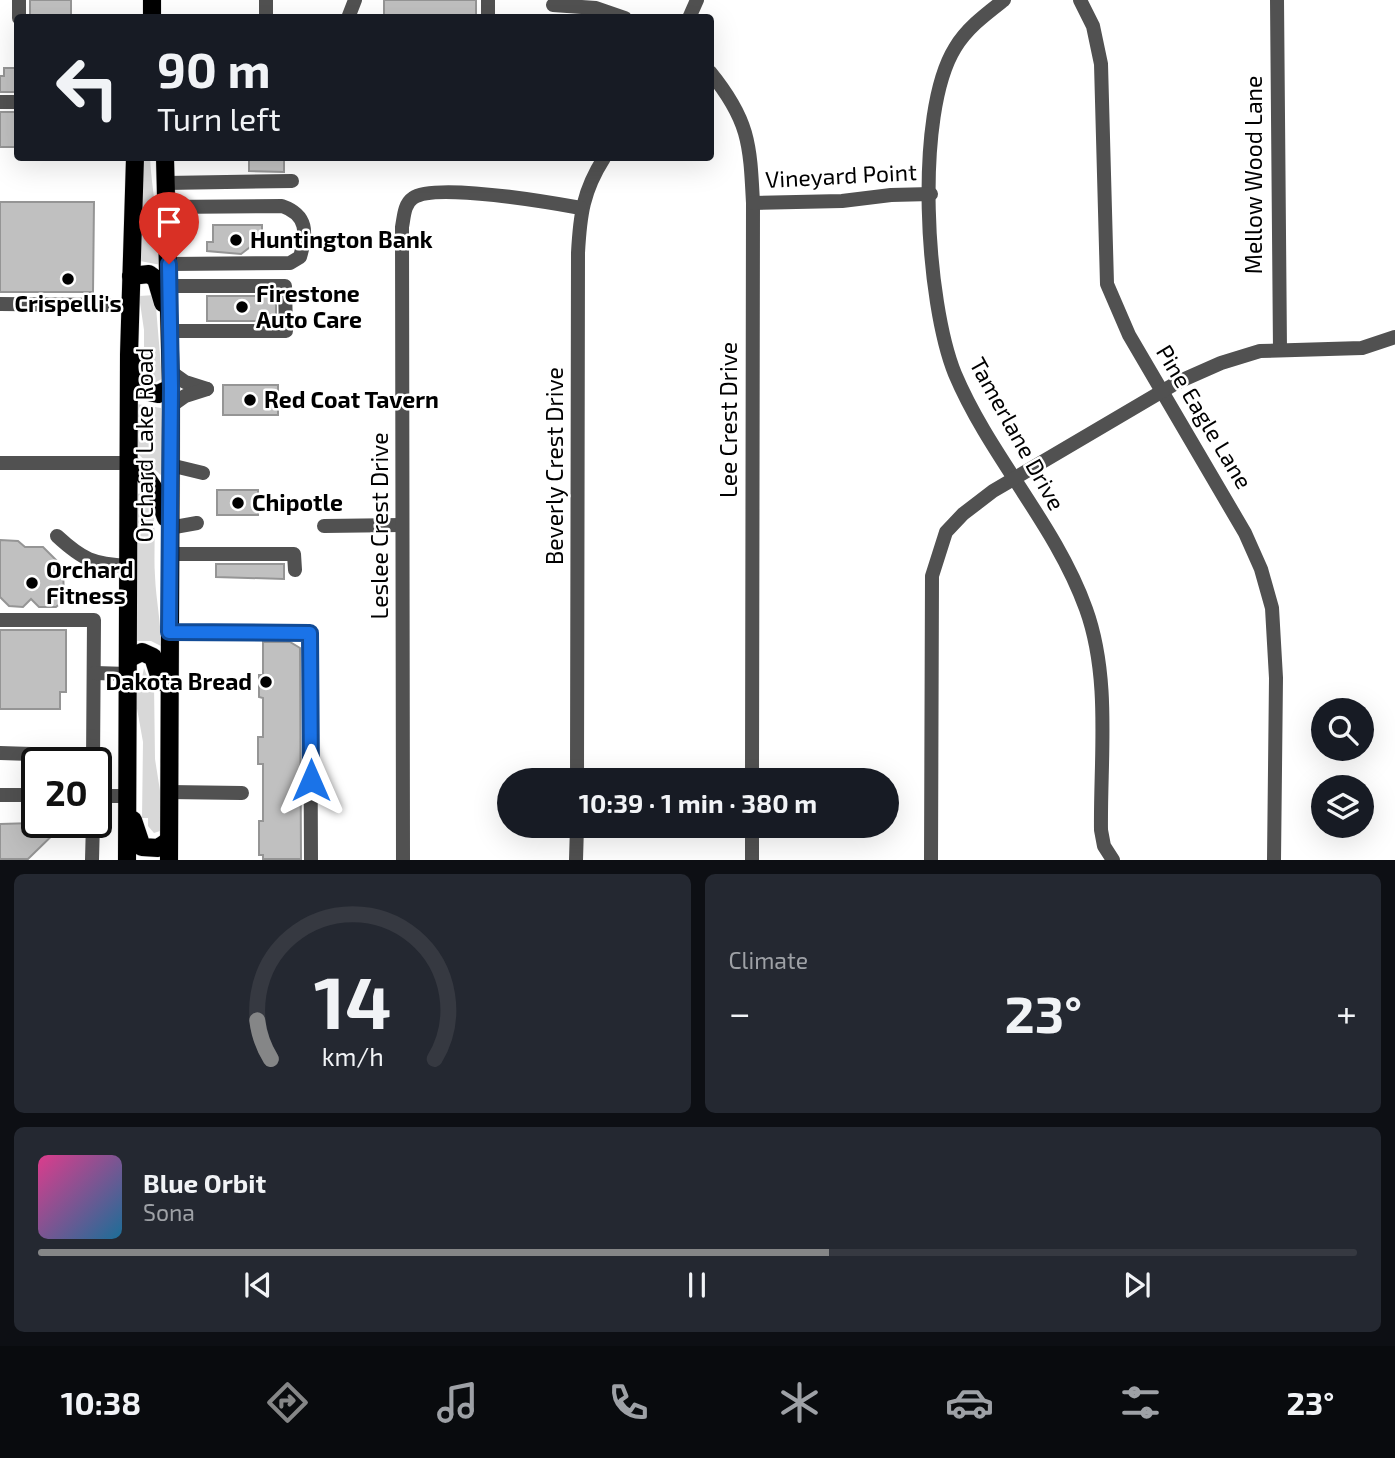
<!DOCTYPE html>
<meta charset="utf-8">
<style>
:root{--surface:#171b24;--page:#242831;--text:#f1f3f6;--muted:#9ea1a6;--line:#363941;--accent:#858687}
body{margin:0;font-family:"Exo 2",sans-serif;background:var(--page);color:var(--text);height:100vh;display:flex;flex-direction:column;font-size:26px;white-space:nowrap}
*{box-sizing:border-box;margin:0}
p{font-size:23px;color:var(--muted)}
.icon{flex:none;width:38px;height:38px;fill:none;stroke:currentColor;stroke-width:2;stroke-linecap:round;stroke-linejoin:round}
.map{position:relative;height:860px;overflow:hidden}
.details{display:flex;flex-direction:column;gap:14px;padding:14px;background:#0d0f14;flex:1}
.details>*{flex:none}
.top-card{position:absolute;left:14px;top:14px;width:700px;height:147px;border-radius:7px;box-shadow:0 7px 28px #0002;background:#171b24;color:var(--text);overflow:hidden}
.controls{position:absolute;left:1311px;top:698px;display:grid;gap:14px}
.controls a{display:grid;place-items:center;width:63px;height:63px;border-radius:50%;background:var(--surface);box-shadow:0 7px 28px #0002;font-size:35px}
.speed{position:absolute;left:21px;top:747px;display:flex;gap:14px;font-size:35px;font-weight:700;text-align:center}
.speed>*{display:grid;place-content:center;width:91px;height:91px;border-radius:50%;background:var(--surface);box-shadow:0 7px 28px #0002;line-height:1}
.speed .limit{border:4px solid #111;border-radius:10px;background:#fff;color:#111}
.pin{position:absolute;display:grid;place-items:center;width:60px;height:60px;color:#fff;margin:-72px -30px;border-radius:50% 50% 50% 0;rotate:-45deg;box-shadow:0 0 7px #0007}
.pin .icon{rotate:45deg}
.me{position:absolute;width:77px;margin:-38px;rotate:0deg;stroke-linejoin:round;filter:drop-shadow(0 0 5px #0008)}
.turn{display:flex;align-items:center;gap:24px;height:147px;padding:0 28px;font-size:32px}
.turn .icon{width:91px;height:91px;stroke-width:2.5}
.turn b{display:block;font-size:49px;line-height:60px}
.big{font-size:52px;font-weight:700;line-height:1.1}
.details .widget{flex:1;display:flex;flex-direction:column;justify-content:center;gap:10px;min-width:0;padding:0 24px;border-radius:10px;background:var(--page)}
.details .dial{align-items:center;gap:0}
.dial svg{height:182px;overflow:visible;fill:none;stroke:var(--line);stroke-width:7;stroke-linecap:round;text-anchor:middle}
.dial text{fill:var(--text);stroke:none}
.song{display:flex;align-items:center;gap:21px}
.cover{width:84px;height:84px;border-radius:10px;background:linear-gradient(135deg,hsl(330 70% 55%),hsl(200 70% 35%))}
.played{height:7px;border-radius:4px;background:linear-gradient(90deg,var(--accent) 60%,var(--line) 60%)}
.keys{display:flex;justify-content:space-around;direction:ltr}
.heat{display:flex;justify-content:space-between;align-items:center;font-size:38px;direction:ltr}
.details .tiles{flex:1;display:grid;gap:14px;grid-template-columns:1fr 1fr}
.widget:last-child{grid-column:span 2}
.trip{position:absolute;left:497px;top:768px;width:402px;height:70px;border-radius:35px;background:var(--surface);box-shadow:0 7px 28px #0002;font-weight:700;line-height:70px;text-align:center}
.tab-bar{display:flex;height:112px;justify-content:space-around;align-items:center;background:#090b0e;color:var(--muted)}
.tab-bar .icon{width:49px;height:49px}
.tab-bar .current{color:var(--accent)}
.tab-bar b{font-size:32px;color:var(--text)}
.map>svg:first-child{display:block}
.green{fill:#d8d8d8}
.building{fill:#c0c0c0;stroke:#959595;stroke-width:2}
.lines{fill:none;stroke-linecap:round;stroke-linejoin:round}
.major-casing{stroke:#dbdbdb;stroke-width:19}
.minor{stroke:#515151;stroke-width:14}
.major{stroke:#000;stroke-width:18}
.route-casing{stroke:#114b97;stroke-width:18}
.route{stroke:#1a73e8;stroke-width:12}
.poi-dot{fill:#000;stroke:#fff;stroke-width:2.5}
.labels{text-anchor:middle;stroke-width:5;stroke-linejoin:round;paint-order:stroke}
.street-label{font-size:23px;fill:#000;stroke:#fff}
.poi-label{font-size:23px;font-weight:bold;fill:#000;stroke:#fff;text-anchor:start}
</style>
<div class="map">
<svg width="1395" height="860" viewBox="0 0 1395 860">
<rect width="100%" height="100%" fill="#fff"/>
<g class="green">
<path d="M 143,158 L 150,158 C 152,194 160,228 161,265 L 140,261 Z"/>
<polygon points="155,295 162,379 154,383 149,375 144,374 144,330 139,296"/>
<polygon points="137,404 161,408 162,476 138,454"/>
<path d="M 146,492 L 149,495 C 158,522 153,548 155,576 C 156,600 161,622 161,646 L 151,641 L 137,641 L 137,494 Z"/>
<polygon points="144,668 150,684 154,684 155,759 161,797 160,831 154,833 148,826 148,818 142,818 143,742 136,703 137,678 142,678"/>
</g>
<g class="building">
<rect x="30" y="0" width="41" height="18"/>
<rect x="384" y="0" width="92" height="18"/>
<polygon points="4,68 18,68 18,92 0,92 0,76 4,76"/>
<rect x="0" y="112" width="18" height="35"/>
<polygon points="249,158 284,158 284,172 249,171"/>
<polygon points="0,202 94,202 93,292 0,292"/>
<polygon points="213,225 262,225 262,238 241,254 207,251 207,242 213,242"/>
<rect x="207" y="296" width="69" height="25"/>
<rect x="223" y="385" width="55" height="30"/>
<rect x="217" y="490" width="41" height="25"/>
<polygon points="0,540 18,541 25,547 43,547 63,567 64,600 56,607 39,607 31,599 23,607 9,606 0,597"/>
<polygon points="216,564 284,564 284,579 216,577"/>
<polygon points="0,630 66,630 66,692 60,692 60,709 0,709"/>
<polygon points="263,642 290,642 300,648 301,859 263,859 263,855 259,855 259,821 263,821 263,764 258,764 258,737 263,737 263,698 259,697 259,675 263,675"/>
<polygon points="66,822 28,859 0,859 0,824"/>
</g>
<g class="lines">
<g class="major-casing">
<g id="major">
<polyline points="152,0 152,18"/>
<polyline points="165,158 171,388 169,860"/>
<polyline points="131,276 149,274 156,279 163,303"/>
<polyline points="137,364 140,385 144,391 158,394 171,388"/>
<path d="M 129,463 C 151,476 158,495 166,518"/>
<polyline points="128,659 142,652 153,657 161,682"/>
<polyline points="133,820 142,847 158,848 168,841"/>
<polyline points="127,860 129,355 135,158"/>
</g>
</g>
<g class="minor">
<path d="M 1004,0 C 986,14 967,28 955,48 C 914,114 926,303 955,374 C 990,457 1056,525 1086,609 C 1111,678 1100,759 1101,830 L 1104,846 L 1113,860"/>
<polyline points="1080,0 1093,26 1101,64 1107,284 1129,335 1245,533 1261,569 1272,608 1276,678 1274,860"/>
<polyline points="1277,0 1280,350"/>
<polyline points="553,5 596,8 625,18"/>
<polyline points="19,18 19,0"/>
<polyline points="266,18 266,0"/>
<polyline points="348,18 355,0"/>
<polyline points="488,18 488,0"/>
<polyline points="689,18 697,0"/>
<path d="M 710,72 C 749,120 750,143 753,203 L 752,780"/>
<polyline points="0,102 18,102"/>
<polyline points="166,183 292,181"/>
<polyline points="753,203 842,201 891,195 931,194"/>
<path d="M 167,207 L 282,206 C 308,215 307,233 300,257 L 290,263 L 169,264"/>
<polyline points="169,286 285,286 286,331 170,331"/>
<polyline points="0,304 108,305"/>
<polyline points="171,372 185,382 207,389"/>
<polyline points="171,406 185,396 207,389"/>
<polyline points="0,463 129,463"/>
<polyline points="170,465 203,473"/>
<polyline points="324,526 401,525"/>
<polyline points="169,528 197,523"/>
<path d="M 57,536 C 83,560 93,564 128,566"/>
<polyline points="169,554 294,554 295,570"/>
<polyline points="0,620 94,620 93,763"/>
<polyline points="168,632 310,633 311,860"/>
<polyline points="95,673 128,674"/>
<polyline points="0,753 93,756"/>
<path d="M 577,780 L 578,253 C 580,215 583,191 604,158"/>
<polyline points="169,792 242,793"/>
<polyline points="0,795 37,795"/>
<polyline points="96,796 128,796"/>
<polyline points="752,826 752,860"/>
<polyline points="92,860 93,822"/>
<path d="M 403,860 L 402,227 C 404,217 404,204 413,198 C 434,182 553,203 581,208"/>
<polyline points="576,860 577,826"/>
<polyline points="931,860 932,576 946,532 963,514 993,491 1178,382 1221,363 1260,351 1362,348 1395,337"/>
</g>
<use href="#major" class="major"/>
</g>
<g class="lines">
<g class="route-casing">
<polyline id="route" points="169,264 171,388 169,632 310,633 311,780"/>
</g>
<use href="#route" class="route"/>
</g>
<g class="poi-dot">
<circle cx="236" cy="240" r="7"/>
<circle cx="68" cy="279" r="7"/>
<circle cx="242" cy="307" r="7"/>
<circle cx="250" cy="400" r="7"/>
<circle cx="238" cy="503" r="7"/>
<circle cx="32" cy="583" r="7"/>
<circle cx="266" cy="682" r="7"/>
</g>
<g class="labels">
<g class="street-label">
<text transform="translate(1254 175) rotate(-90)" y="8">Mellow Wood Lane</text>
<text transform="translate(841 176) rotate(-3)" y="8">Vineyard Point</text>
<text transform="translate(1204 417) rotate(59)" y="8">Pine Eagle Lane</text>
<text transform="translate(729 420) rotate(-90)" y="8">Lee Crest Drive</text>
<text transform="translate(1017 434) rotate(61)" y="8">Tamerlane Drive</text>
<text transform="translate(145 445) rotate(-90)" y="8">Orchard Lake Road</text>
<text transform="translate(555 466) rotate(-90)" y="8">Beverly Crest Drive</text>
<text transform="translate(380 526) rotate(-90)" y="8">Leslee Crest Drive</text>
</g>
<g class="poi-label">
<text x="250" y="248">Huntington Bank</text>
<text x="256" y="302">Firestone<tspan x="256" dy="26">Auto Care</tspan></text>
<text x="68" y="312" text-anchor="middle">Crispelli's</text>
<text x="264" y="408">Red Coat Tavern</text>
<text x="252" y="511">Chipotle</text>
<text x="46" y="578">Orchard<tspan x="46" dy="26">Fitness</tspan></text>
<text x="252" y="690" text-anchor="end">Dakota Bread</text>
</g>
</g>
</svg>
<div class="controls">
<a><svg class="icon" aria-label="search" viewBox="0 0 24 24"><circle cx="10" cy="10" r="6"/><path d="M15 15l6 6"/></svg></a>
<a><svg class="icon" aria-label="layers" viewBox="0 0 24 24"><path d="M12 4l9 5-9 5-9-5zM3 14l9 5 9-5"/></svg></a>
</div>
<div class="speed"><div class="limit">20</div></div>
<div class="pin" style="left:169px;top:264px;background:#d93025"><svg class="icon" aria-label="arrive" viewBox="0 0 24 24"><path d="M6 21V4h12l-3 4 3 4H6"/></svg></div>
<svg class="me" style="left:311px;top:780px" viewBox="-20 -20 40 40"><path d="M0-17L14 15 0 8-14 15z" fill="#1a73e8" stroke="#fff" stroke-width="4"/></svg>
<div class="trip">10:39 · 1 min · 380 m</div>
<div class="top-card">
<div class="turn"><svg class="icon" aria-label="left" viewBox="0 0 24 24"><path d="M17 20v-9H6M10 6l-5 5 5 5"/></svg><div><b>90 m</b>Turn left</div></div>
</div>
</div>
<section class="details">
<div class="tiles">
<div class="widget dial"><svg viewBox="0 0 100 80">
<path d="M14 69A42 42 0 1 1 86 69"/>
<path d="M14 69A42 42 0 0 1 8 52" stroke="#858687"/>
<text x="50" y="56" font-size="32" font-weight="700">14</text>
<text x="50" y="72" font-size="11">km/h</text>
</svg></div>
<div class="widget"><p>Climate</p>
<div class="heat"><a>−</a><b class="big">23°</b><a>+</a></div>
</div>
<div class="widget">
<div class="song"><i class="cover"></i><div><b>Blue Orbit</b><p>Sona</p></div></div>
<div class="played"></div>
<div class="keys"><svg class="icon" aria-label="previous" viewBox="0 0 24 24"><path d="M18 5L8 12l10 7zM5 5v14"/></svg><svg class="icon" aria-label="pause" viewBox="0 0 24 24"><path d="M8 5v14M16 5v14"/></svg><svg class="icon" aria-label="next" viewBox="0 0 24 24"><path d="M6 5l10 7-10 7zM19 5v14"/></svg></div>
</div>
</div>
</section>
<nav class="tab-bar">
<b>10:38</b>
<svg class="icon current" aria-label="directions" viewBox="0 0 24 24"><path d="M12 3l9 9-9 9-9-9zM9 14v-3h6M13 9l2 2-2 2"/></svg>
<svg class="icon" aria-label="music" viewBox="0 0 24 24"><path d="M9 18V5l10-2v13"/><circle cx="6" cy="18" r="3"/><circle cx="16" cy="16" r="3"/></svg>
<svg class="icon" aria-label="phone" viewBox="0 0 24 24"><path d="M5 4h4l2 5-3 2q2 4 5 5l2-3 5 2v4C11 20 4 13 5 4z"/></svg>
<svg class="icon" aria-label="climate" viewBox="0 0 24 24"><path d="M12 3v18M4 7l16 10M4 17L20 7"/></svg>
<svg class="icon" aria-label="car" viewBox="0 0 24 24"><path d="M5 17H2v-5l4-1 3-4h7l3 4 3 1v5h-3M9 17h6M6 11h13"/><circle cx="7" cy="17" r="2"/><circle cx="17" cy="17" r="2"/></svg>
<svg class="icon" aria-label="filters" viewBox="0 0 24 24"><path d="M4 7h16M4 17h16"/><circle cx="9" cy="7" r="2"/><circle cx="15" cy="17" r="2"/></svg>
<b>23°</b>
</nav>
